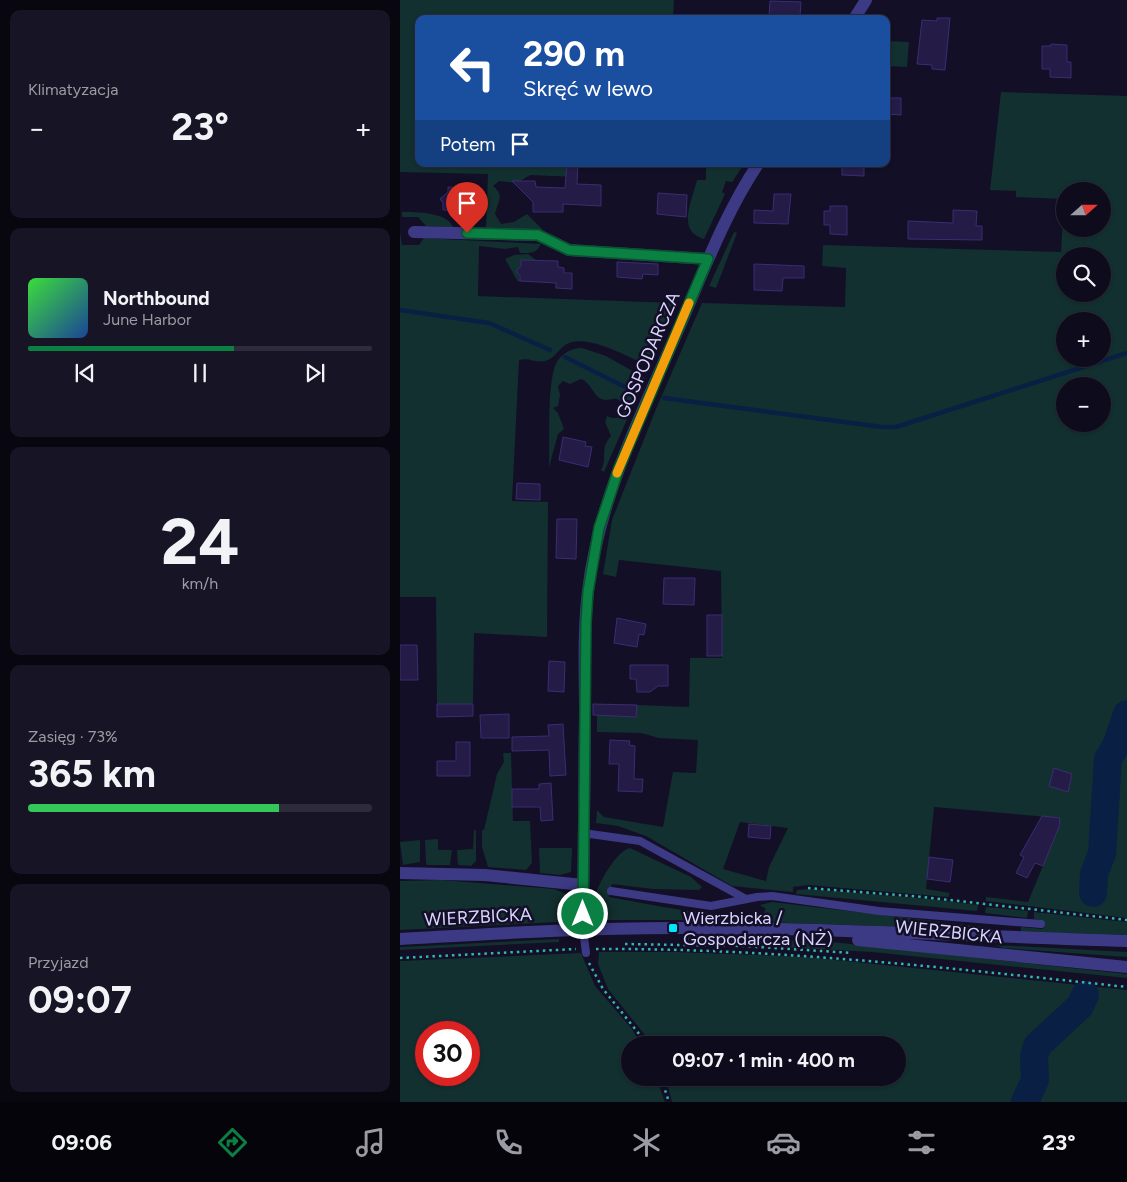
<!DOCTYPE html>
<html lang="pl">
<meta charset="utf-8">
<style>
:root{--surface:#0e0b1c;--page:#171425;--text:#f1f3f6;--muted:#9b9ba3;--line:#2e2b3b;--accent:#0b8043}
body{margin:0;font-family:Figtree,sans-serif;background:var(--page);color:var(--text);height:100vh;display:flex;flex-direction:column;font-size:19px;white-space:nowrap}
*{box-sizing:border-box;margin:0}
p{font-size:16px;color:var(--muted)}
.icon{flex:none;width:28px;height:28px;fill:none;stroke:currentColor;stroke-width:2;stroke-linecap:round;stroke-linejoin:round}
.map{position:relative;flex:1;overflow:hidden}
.details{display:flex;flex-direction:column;gap:10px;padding:10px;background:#08060f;width:400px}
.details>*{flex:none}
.guide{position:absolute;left:15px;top:15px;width:475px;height:152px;border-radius:10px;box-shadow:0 1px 4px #0004,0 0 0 1px var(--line);background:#1a4fa0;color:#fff;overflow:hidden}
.needle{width:32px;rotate:69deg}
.fabs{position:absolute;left:656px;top:182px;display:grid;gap:10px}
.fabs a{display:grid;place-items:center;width:55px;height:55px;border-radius:50%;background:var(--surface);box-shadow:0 1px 4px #0004,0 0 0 1px var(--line);font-size:25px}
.speed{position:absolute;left:15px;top:1021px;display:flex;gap:10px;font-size:25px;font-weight:700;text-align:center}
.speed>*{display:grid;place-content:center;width:65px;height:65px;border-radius:50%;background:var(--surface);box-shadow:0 1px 4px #0004,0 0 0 1px var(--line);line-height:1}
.speed .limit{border:8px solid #d22;background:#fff;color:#111}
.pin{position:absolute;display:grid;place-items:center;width:42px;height:42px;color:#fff;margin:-51px -21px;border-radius:50% 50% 50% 0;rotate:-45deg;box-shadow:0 0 5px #0007}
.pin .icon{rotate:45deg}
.me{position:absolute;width:55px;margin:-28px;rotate:0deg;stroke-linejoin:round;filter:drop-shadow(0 0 4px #0008)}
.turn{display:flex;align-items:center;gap:18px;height:105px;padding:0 25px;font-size:22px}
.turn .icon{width:65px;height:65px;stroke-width:2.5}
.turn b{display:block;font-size:35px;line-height:42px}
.then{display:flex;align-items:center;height:48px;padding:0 25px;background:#0003;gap:10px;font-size:19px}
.big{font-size:38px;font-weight:700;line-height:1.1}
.details .tile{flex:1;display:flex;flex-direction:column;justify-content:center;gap:8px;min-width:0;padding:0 18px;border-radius:10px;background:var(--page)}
.details .dial{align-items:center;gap:0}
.dial b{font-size:65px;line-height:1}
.song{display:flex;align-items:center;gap:15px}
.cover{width:60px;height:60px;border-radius:8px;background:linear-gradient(135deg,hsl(120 70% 55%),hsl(220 70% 35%))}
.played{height:5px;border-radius:2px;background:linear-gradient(90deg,var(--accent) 60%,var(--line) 60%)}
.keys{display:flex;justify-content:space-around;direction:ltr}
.heat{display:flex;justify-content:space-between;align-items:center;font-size:28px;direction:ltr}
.charge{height:8px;border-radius:4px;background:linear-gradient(90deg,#34c759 73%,var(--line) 0)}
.trip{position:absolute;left:221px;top:1036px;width:285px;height:50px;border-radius:25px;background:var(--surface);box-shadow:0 1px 4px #0004,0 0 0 1px var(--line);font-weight:700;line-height:50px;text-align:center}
.menu{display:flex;height:80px;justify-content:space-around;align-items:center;background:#06040b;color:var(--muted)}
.menu .icon{width:35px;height:35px}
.menu .on{color:var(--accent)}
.menu b{font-size:22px;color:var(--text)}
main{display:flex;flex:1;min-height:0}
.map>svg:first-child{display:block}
.green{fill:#12302f;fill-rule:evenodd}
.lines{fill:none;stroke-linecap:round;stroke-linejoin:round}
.stream{stroke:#0a1f44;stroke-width:4.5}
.river{stroke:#0a1f44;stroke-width:28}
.building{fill:#241b47;stroke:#3b2d73}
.path{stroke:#2fb8b0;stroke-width:2.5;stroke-dasharray:2.5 4;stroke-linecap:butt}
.service{stroke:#3d3a85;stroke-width:8}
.minor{stroke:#3d3a85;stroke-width:12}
.tertiary{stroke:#3d3a85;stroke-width:12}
.route-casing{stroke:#07532c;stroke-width:12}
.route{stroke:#0b8043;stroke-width:9}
.slow{stroke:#f59e0b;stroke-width:9}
.poi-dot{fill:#00e5ff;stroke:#130f26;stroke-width:2}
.labels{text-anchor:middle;stroke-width:5;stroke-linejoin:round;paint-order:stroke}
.street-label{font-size:18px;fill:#d9d4ff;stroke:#130f26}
.poi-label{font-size:18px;fill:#d9d4ff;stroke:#130f26;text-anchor:start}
</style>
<main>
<section class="details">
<div class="tile"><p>Klimatyzacja</p>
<div class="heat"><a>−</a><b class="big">23°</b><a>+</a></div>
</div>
<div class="tile">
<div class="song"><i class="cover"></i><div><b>Northbound</b><p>June Harbor</p></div></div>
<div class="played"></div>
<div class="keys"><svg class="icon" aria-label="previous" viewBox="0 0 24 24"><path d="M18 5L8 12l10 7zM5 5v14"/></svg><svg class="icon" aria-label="pause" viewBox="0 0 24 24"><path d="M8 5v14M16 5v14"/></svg><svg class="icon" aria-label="next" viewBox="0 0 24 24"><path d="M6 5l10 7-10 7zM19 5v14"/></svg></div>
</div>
<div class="tile dial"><b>24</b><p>km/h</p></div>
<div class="tile"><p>Zasięg · 73%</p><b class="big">365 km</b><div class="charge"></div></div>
<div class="tile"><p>Przyjazd</p><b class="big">09:07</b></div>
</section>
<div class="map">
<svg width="727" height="1102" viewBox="0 0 727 1102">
<rect width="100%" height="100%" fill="#130f26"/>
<g class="green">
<path d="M 0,0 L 274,0 L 273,19 L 19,19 L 19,164 L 178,164 L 177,177 L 130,175 L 117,183 L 99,181 L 93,186 C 105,196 98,201 95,214 L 101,224 L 114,222 L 127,214 L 143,230 L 86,228 L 88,174 L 0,172 Z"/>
<polygon points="486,41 509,42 507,67 486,66"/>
<path d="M 601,92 L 727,96 L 727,918 L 586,901 L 586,897 L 628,902 L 659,827 L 660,818 L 534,807 L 526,889 L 550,893 L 548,897 L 408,885 L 393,887 L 393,892 L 332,886 L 246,836 L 218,826 L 196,823 L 197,810 L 204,817 L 263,827 L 273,772 L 296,773 L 298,740 L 259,738 L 241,733 L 197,732 L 197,704 L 212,704 L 211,715 L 236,717 L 237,705 L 289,707 L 290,658 L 322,658 L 321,571 L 219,560 L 216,577 L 203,574 L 212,520 L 256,409 L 302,303 L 445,307 L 446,268 L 422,266 L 423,245 L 661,252 L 664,199 L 616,197 L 616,191 L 590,190 ZM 665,191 L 702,191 L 702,229 L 665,229 ZM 665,256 L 702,256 L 702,294 L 665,294 ZM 665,321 L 702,321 L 702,359 L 665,359 ZM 665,386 L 702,386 L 702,424 L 665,424 ZM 340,822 L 388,828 L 369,867 L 366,881 L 323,869 Z"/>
<path d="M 306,164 L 344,164 L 332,182 L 326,181 L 322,192 L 325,194 L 304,239 C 276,231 292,201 297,180 L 306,180 Z"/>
<path d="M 2,212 C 16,212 47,212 53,227 L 26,226 L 18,217 L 2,217 Z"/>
<path d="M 0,232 L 2,245 L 19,245 L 24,238 L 141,244 C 136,254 130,253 120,253 L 118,247 L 105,249 L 79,246 L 78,296 L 275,303 L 249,366 C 227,357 191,335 169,343 C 159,347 155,359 145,361 C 135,363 129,357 119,360 L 112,501 L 148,502 L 147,637 L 74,633 L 73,704 L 37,704 L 36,597 L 0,597 Z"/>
<polygon points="334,232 337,233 316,288 309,286"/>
<polygon points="128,254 136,260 121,260 121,266 117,269 120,281 118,282 105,259 114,255"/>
<path d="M 182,348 L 206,356 L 245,378 L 204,472 L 201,470 C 208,458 199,449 211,436 L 205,422 L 207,416 C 221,424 231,407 217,399 C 213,398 209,400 205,400 C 193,398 192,383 181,379 L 170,384 L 163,381 L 158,386 L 160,395 L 158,406 L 153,408 L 158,413 L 164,429 L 158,434 L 149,467 C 150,441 147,388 155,366 C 159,355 170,348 182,348 Z"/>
<polygon points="103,753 111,753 113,821 130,821 132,863 126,870 88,867 82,847 82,830 84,830 97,774 104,762"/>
<polygon points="74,830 76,830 76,861 71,866 58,865 57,850 73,849"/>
<polygon points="38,839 38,850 52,850 50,865 27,865 26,863 25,840"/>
<polygon points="20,840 20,862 3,865 0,842"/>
<polygon points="139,848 172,848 171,872 160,875 140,873"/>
<path d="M 230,848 L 291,877 L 302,887 L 299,890 L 253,889 L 212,884 L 209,897 C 254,905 320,920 364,913 L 366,909 L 360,905 L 372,902 L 584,927 L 591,930 L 301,920 L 199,920 L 192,914 C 188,900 214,851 230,848 Z"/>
<polygon points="41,880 154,889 169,895 171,901 159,917 158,922 0,930 0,881"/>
<polygon points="409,889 530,899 578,905 577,911 396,894 397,890"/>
<polygon points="586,907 628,911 627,918 585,913"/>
<polygon points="634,912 727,922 727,935 621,932 621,927 643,929 643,921 634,919"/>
<polygon points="287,937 432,942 727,974 727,978 472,952 287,942"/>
<polygon points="159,939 159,942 0,950 0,947"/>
<polygon points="595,945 727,952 727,957 603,948"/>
<polygon points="199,952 275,952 407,957 727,990 727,1102 272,1102 266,1078 498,1078 498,1045 253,1045 208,989 198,964"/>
<path d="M 181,953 L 195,986 L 232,1029 L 241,1045 L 230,1045 L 230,1078 L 256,1078 L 265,1102 L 0,1102 L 0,961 ZM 26,1032 L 69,1032 L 69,1075 L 26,1075 Z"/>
</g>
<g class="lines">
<g class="stream">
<polyline points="0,310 89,323 150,350"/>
<polyline points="165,357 235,392"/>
<polyline points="264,398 482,427 496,427 727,353"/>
</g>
<g class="river">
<polyline points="693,893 694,874 702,853 708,759 717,744 727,714"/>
<polyline points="625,1102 635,1080 634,1056 637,1046 680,1006 685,995"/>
</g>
</g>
<g class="building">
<polygon points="370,1 401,2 400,16 369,16"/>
<polygon points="537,18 550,18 545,70 532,69 532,65 517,64 522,20 537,21"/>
<polygon points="651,44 667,45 667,62 671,62 671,78 650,77 650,69 642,69 642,46 651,46"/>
<polygon points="486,98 501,98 501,115 486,114"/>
<polygon points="167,164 178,164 177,184 201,185 201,206 163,204 163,212 133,212 133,202 112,181 135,181 136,187 165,188"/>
<polygon points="442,164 464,164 464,176 442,175"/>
<polygon points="48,187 68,188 68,191 77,191 76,208 68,208 68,211 43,210 43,203 40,199 48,192"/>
<polygon points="258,193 287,195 286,217 257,214"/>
<polygon points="374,194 391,194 388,224 354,223 354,210 373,211"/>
<polygon points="430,206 447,206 447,235 430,234 430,225 424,225 424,211 430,211"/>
<polygon points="553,210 577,211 576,226 582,226 582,240 508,239 508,221 553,223"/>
<polygon points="121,260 158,261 158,267 164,268 164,273 172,273 172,289 156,288 156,283 120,281 120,276 116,271 121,266"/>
<polygon points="217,262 258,264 258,275 243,274 242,279 217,277"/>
<polygon points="354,264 404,266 404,278 383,278 382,291 354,290"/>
<polygon points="163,437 186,442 185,446 192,447 188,467 159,460"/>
<polygon points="117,483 140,484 140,500 116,499"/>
<polygon points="157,519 177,519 176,559 156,558"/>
<polygon points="264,578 295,578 294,605 263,604"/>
<rect x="307" y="615" width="15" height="41"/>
<polygon points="217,618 246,624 244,635 239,634 237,647 214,643"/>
<polygon points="0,645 17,645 18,680 0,680"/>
<polygon points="149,661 165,662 164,692 148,691"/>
<polygon points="230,665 268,665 268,686 258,686 250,692 237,692 236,679 230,679"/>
<polygon points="37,704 73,704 73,716 37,717"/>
<polygon points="193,704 237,705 236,717 193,715"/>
<polygon points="109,714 109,738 81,738 80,715"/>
<polygon points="163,724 166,775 150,776 149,750 112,751 112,737 149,736 148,725"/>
<polygon points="210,740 230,741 229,745 235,746 234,779 243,779 242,792 218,791 219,764 209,764"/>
<polygon points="56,742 70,742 70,776 37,776 37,761 56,761"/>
<polygon points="654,768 672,774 668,792 649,786"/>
<polygon points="151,783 153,820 141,821 140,807 112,807 112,789 139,789 139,784"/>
<polygon points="642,816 660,818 659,827 643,866 635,863 627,878 616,873 624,857 620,855"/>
<polygon points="349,824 371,826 370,839 348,837"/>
<polygon points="529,857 553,860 550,882 527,879"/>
</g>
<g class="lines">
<g class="path">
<polyline points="408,888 523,897 727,920"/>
<polyline points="225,944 343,946 452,953"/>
<path d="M 196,949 C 376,948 549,968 727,987"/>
<polyline points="0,958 176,949"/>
<polyline points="189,963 203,989 248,1045"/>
<polyline points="261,1078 269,1102"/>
</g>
<g class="service">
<polyline points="183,833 240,841 346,899"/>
<polyline points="211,891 311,906 357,897 372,896 479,911 641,924"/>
<polyline points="183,929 186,953"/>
</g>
<g class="minor">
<polyline points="454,19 466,0"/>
<polyline points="14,232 138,235 169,250 308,259"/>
<polyline points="0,873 85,875 183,885"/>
<path d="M 183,929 C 184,857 184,785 185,712 C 185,672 183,631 188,591 C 199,498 241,415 278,330 C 303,273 324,215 358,164"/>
</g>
<g class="tertiary">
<path d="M 0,939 C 91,934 182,928 273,928 C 424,928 576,936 727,941"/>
<polyline points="458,940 727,967"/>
</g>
</g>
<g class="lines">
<g class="route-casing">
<polyline id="route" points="67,233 138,235 169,250 308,259 219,468 199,528 188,592 186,623 183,914"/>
</g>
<use href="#route" class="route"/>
<polyline class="slow" points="217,473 289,303"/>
</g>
<rect class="poi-dot" x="268" y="923" width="10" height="10" rx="2.5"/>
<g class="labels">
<g class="street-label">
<text transform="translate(248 355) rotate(-67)" y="6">GOSPODARCZA</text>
<text transform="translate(78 917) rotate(-3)" y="6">WIERZBICKA</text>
<text transform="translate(549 932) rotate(6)" y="6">WIERZBICKA</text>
</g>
<g class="poi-label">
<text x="283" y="924">Wierzbicka /<tspan x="283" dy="21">Gospodarcza (NŻ)</tspan></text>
</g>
</g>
</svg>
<div class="fabs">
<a><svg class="needle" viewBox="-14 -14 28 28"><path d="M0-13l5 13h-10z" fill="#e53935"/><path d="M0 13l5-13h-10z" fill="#9b9ba3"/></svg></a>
<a><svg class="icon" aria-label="search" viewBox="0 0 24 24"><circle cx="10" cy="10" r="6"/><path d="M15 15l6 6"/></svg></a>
<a>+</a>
<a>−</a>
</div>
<div class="speed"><div class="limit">30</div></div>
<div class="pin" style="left:67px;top:233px;background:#d93025"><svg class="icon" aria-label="arrive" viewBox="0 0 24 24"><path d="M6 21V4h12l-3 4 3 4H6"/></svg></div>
<svg class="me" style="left:183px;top:914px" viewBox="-20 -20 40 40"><circle r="17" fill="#0b8043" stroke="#fff" stroke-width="3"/><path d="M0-11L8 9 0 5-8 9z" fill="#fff"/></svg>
<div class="trip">09:07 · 1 min · 400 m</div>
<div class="guide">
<div class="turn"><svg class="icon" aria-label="left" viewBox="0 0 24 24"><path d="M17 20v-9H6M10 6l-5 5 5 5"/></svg><div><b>290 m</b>Skręć w lewo</div></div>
<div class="then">Potem<svg class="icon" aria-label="arrive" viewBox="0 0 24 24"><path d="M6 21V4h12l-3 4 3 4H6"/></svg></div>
</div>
</div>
</main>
<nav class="menu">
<b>09:06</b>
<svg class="icon on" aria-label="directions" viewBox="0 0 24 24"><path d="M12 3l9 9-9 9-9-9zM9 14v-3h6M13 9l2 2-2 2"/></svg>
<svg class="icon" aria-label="music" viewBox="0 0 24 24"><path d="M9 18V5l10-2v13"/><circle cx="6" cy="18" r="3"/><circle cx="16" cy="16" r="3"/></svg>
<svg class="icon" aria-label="phone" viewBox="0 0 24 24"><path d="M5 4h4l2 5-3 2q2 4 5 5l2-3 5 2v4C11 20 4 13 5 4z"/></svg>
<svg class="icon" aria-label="climate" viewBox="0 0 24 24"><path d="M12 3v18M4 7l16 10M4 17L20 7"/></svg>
<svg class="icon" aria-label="car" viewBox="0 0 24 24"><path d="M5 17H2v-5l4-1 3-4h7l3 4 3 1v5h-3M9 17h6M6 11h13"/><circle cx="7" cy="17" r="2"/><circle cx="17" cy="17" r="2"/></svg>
<svg class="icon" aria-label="filters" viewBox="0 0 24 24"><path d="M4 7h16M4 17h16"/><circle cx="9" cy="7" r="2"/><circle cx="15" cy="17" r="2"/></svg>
<b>23°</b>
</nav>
